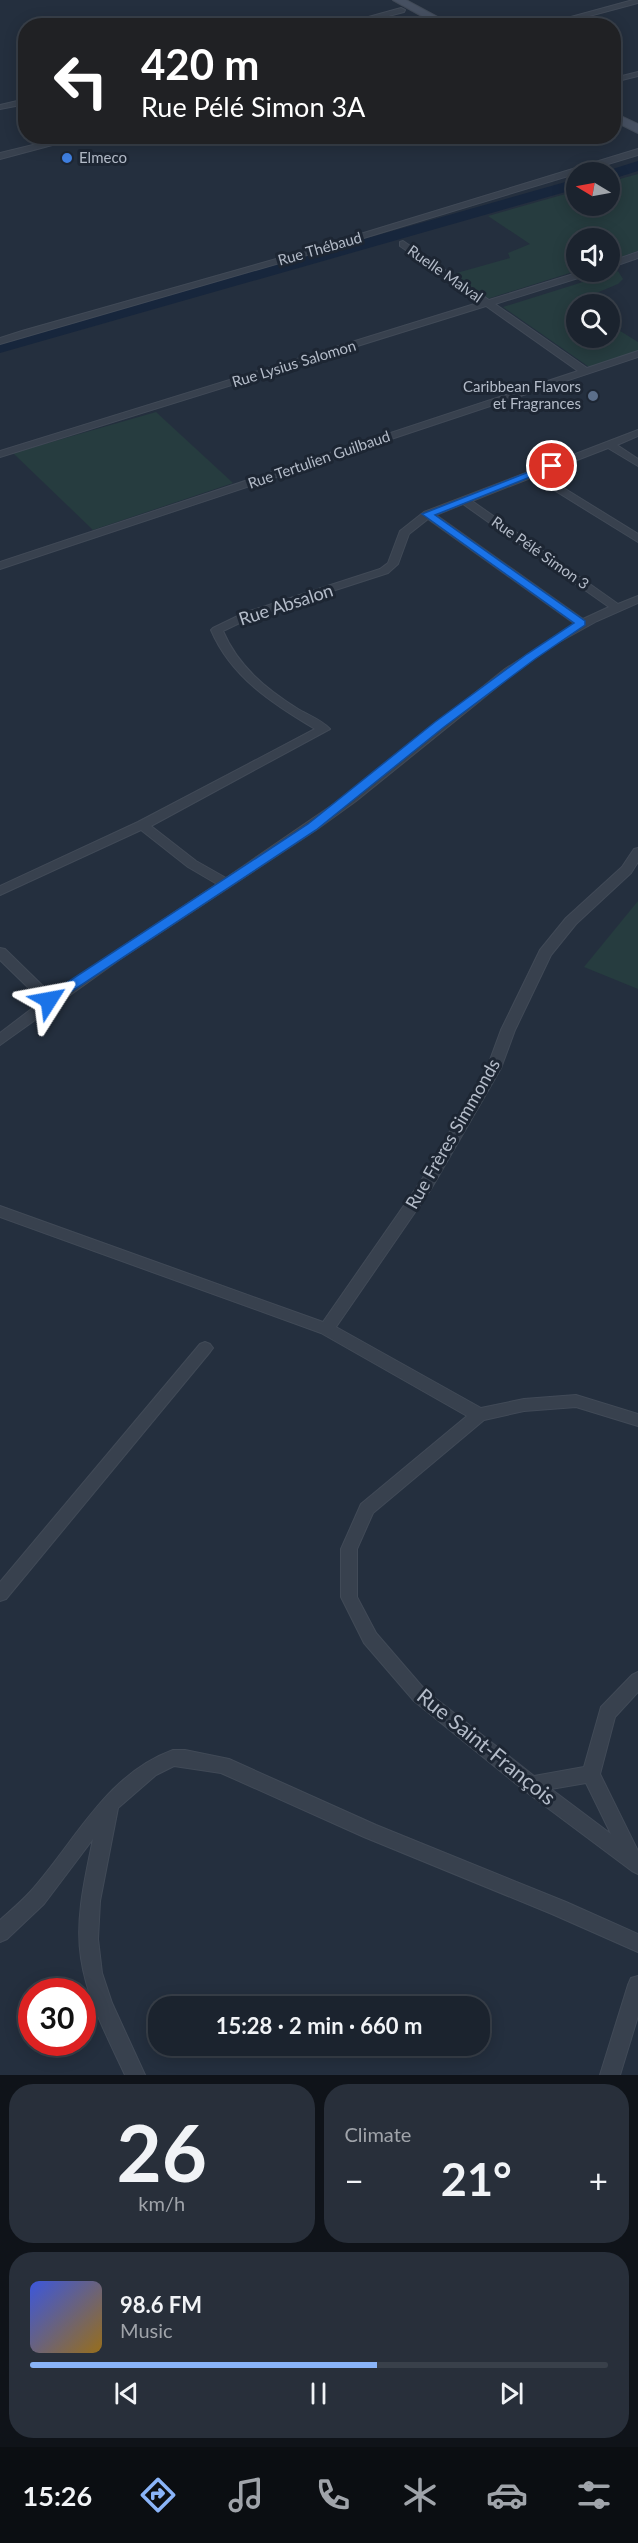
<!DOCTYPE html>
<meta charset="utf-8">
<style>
:root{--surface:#1b232e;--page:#282f3a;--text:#f1f3f6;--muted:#a0a4aa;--line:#39404a;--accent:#8ab4f8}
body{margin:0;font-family:Lato,sans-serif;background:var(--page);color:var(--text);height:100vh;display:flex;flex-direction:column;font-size:22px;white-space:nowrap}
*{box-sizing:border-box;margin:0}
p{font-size:20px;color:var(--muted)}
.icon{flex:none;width:33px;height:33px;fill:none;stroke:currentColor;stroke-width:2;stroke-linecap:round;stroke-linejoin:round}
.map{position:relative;height:2075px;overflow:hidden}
.panel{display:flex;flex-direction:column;gap:9px;padding:9px;background:#0f1319;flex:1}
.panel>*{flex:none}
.guide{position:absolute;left:18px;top:18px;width:603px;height:126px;border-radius:24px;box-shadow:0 3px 15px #0003,0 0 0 2px var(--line);background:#202124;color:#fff;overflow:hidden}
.needle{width:39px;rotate:280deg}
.tools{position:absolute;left:566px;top:162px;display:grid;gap:12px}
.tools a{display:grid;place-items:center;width:54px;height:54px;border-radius:50%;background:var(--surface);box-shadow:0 3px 15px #0003,0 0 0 2px var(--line);font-size:30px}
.speed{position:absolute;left:18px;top:1978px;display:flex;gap:12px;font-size:30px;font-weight:700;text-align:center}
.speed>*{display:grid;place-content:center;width:78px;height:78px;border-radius:50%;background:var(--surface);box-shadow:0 3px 15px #0003,0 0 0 2px var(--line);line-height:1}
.speed .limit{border:9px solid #d22;background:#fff;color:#111}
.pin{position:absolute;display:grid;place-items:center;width:51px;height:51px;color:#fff;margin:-26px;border:3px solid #fff;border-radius:50%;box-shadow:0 2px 6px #0007}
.me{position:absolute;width:66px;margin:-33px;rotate:56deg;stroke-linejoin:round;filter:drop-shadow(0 0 4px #0008)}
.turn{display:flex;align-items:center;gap:21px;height:126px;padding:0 24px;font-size:27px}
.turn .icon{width:78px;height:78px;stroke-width:2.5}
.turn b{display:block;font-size:42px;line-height:51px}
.big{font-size:45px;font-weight:700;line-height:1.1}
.panel .card{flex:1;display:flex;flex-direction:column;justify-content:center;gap:9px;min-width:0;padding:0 21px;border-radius:24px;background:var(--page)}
.panel .dial{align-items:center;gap:0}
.dial b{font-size:78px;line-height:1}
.song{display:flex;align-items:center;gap:18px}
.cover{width:72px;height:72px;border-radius:9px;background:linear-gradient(135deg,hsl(230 70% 55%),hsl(40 70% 35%))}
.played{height:6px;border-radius:3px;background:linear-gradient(90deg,var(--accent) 60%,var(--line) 60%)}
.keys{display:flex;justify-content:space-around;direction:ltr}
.heat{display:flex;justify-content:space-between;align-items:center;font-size:33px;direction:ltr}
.panel .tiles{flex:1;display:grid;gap:9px;grid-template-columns:1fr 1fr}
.card:last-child{grid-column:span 2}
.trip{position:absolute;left:148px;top:1996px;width:342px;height:60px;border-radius:24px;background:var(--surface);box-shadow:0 3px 15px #0003,0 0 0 2px var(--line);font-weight:700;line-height:60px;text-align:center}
.tabs{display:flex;height:96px;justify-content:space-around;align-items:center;background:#0b0e12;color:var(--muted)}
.tabs .icon{width:42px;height:42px}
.tabs .selected{color:var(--accent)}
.tabs b{font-size:27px;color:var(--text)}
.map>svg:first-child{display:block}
.green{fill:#263c3f}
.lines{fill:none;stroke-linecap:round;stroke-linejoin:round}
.river{fill:#17263c;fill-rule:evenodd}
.minor-casing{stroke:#414a57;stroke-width:2}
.secondary-casing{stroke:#414a57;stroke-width:2}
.minor{fill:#38414e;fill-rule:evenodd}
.secondary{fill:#465061;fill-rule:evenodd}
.route{fill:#1a73e8;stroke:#114b97;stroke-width:1.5}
.shop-dot{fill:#3f7fe0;stroke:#1d2633;stroke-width:2}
.service-dot{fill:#5c6f8a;stroke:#1d2633;stroke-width:2}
.labels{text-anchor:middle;stroke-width:6;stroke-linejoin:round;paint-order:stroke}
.far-poi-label{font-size:15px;fill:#b4bcc9;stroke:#1d2633;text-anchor:start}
.far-street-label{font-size:15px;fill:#b4bcc9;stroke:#1d2633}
.street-label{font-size:18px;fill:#b4bcc9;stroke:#1d2633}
.near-street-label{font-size:21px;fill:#b4bcc9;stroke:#1d2633}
</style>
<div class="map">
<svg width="638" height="2075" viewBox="0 0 638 2075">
<rect width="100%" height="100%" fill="#242f3e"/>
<g class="green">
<polygon points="638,174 638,251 609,261 609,238 576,238 576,271 487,299 453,274 510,258 508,253 530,244 488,216 576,191 576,206 609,206 609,182"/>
<polygon points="618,271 623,279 618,284 589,296 597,302 576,304 576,338 609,338 609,324 638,342 638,351 589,367 503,307"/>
<polygon points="156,412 233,483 93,530 13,453"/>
<polygon points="638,901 638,989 584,967"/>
</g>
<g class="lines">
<g class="river">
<polygon points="638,161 638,171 609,180 609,172 603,172"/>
<polygon points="576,179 576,189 0,353 0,342"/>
</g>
<g class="minor-casing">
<g id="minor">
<polygon points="633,0 638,0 638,3 552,26 538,26"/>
<polygon points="401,8 405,10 404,12 350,26 336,26"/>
<polygon points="638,72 638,76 614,82 614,78"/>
<polygon points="26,99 26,104 0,109 0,105"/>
<polygon points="70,136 86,136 0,159 0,153"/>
<polygon points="638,149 638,155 314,253 0,344 0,338 22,331 308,250"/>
<polygon points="403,241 489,300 580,272 592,272 591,274 495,304 587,368 638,351 638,357 0,569 0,562 578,371 486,306 0,457 0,451 481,302 400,246 400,242"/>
<polygon points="638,252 638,258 609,268 609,262"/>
<path d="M 638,430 L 638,436 L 617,445 L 638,459 L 638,466 L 608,448 L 541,474 L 638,534 L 638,542 L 533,477 L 472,501 L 618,604 L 638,596 L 638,603 L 597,621 L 554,645 L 513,674 L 356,801 L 316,830 L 119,960 L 0,1045 L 0,1033 L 42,1001 L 0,960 L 0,948 L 5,949 L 51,994 L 217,884 L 188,867 L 141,830 L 0,895 L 0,886 L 138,822 L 315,729 C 273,704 231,677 211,630 L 213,628 L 244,613 L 380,569 L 388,563 L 400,531 L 424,512 ZM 463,504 L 609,607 L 583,619 L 436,515 ZM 428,519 L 575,624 L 505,669 L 347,795 L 226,878 L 196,861 L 151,826 L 330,729 C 322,720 308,715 298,709 C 266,689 238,666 223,631 L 252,617 L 388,573 L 398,564 L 409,534 Z"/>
<path d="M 638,848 L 638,862 L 631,873 L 576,924 L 551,955 L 515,1030 L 501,1068 L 431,1189 L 336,1327 L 481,1408 L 524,1399 L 576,1395 L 638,1414 L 638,1426 L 576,1407 L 524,1411 L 484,1420 L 373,1513 L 357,1549 L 357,1597 L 376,1633 L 426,1691 L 534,1776 L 584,1767 L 601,1707 L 632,1675 L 638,1672 L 638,1692 L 615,1717 L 600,1774 L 638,1851 L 638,1874 L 632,1871 L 525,1791 L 414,1701 L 364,1643 L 341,1597 L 341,1549 L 361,1504 L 467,1416 L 321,1333 L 0,1217 L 0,1206 L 323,1322 L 421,1181 L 487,1068 L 501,1030 L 540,950 L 566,918 L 622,867 L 634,849 ZM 586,1783 L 611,1834 L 551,1789 Z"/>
<polygon points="205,1342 210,1344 213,1348 210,1352 6,1599 0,1601 0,1582 200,1344"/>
<path d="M 173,1750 L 185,1750 L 229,1759 L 376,1825 L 566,1902 L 638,1934 L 638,1952 L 552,1914 L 364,1837 L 221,1773 L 174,1766 L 156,1775 L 118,1808 L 100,1901 L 98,1939 L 102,1973 L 112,2003 L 145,2075 L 125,2075 C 108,2038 87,2000 81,1958 C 75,1919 85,1878 93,1839 L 44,1904 L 7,1939 L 0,1942 L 0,1920 C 10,1911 21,1902 30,1892 C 76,1841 105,1775 173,1750 Z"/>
<polygon points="638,1976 638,2016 620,2075 600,2075 628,1985 631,1978"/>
</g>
</g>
<g class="secondary-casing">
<g id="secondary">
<polygon points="393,0 406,0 454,26 440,26"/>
<polygon points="614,113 638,124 638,133 614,121"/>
</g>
</g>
<use href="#minor" class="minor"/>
<use href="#secondary" class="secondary"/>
</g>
<polygon class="route" points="549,464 558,466 435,515 585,621 585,625 535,659 444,727 316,830 54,1003 45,1003 45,997 308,824 435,722 527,654 574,623 422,514"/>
<circle class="shop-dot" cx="67" cy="158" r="6"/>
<circle class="service-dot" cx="593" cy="396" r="6"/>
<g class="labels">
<g class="far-poi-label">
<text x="79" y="163">Elmeco</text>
<text x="581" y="392" text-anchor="end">Caribbean Flavors<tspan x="581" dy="17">et Fragrances</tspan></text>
</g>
<g class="far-street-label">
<text transform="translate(320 249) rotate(-16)" y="5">Rue Thébaud</text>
<text transform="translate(445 274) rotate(35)" y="5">Ruelle Malval</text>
<text transform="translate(294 364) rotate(-17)" y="5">Rue Lysius Salomon</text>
<text transform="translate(319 460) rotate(-19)" y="5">Rue Tertulien Guilbaud</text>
<text transform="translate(540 553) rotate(35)" y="5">Rue Pélé Simon 3</text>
</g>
<g class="street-label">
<text transform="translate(286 605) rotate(-18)" y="6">Rue Absalon</text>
<text transform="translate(453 1134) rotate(-60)" y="6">Rue Frères Simmonds</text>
</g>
<g class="near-street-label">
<text transform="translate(486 1747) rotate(39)" y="7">Rue Saint-François</text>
</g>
</g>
</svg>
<div class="tools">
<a><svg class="needle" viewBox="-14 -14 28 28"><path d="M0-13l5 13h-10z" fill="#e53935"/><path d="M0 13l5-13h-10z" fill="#a0a4aa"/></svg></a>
<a><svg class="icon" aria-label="sound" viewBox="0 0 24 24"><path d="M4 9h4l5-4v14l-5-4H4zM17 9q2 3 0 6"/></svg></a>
<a><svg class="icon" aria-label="search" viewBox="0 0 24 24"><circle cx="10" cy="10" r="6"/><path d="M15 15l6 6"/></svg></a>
</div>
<div class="speed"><div class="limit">30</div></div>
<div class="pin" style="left:552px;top:466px;background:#d93025"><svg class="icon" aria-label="arrive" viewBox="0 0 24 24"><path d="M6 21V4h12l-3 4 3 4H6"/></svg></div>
<svg class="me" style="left:49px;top:1000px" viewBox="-20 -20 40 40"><path d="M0-17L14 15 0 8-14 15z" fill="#1a73e8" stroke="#fff" stroke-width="4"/></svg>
<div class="trip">15:28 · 2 min · 660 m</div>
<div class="guide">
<div class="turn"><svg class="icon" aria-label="left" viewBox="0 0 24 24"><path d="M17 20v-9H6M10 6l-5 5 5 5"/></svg><div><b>420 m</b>Rue Pélé Simon 3A</div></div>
</div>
</div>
<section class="panel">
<div class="tiles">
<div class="card dial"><b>26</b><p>km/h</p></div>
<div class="card"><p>Climate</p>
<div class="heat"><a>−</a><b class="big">21°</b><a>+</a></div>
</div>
<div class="card">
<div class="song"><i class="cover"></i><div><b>98.6 FM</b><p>Music</p></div></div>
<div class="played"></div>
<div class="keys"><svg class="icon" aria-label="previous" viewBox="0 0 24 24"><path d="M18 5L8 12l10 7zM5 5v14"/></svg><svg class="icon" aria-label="pause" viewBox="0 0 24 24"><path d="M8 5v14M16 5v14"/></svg><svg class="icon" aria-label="next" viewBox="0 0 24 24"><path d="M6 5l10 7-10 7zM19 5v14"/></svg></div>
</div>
</div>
</section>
<nav class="tabs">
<b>15:26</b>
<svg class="icon selected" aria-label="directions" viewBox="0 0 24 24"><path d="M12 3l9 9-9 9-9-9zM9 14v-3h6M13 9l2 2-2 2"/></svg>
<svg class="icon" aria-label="music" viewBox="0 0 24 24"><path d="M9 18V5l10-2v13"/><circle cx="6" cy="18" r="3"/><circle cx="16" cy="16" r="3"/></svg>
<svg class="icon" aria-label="phone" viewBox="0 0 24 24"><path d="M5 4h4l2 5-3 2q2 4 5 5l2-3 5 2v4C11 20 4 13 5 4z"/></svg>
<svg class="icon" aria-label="climate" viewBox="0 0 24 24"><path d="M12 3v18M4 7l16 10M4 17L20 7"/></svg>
<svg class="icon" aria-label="car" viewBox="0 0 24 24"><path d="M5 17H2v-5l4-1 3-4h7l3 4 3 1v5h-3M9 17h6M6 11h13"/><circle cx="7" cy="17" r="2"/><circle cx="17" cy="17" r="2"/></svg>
<svg class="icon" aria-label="filters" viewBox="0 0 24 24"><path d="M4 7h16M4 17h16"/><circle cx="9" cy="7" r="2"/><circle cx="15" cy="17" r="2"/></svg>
</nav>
